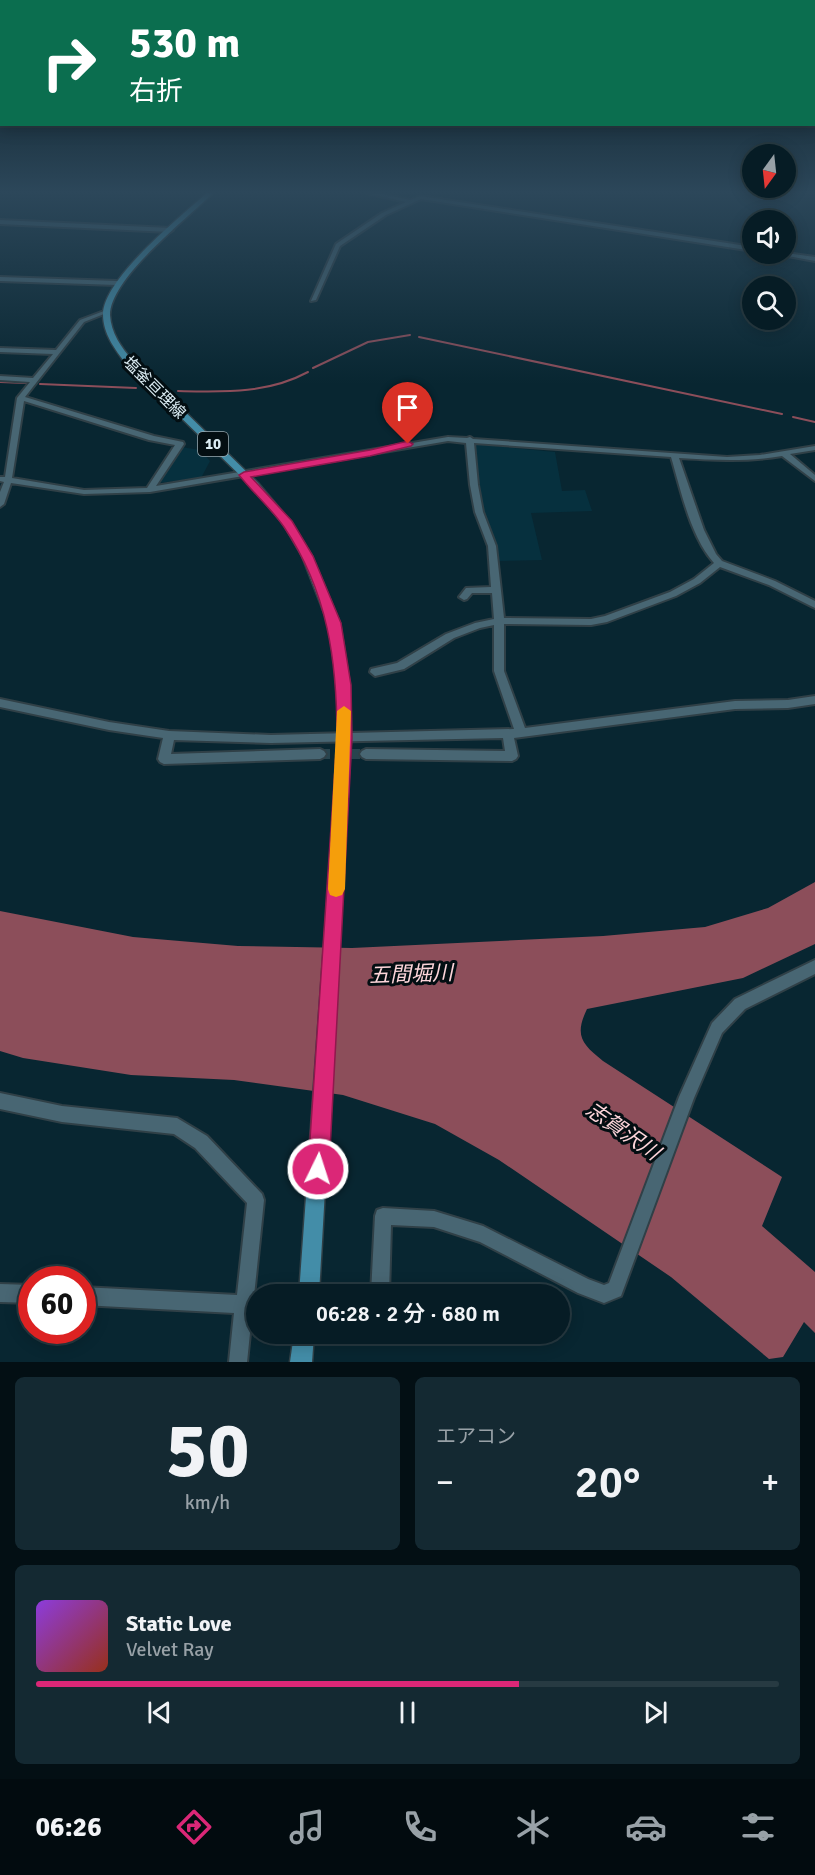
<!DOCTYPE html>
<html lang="ja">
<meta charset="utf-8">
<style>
:root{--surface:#061c25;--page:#142932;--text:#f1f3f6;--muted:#98a1a7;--line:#273a42;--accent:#db2777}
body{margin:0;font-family:Signika,"Noto Sans JP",sans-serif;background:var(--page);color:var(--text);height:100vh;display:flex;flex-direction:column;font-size:22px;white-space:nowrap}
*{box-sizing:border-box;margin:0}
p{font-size:20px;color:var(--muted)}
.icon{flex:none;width:33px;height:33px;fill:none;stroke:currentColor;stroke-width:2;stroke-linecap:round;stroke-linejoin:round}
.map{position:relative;height:1362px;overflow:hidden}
.panel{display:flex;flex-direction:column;gap:15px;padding:15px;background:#030f14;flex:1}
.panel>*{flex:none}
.guide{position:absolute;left:0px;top:0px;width:816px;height:126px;box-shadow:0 3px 15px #0003,0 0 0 2px var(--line);background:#0b6e4f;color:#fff;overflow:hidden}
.needle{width:39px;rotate:195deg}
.buttons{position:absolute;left:742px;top:144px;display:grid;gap:12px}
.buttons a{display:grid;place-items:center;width:54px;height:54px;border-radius:50%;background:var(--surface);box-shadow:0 3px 15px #0003,0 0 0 2px var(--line);font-size:30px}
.speed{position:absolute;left:18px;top:1266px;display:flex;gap:12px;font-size:30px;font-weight:700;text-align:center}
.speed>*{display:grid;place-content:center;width:78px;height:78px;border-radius:50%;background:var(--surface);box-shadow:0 3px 15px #0003,0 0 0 2px var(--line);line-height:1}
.speed .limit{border:9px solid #d22;background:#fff;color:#111}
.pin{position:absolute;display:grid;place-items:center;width:51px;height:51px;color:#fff;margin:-62px -26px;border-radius:50% 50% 50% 0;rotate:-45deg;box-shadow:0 0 6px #0007}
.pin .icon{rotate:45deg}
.me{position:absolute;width:66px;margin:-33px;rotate:4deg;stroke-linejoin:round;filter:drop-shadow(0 0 4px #0008)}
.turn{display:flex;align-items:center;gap:21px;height:126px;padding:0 30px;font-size:27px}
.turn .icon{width:78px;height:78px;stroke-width:2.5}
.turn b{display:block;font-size:42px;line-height:51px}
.big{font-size:45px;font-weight:600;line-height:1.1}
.panel .tile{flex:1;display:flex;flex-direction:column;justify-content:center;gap:9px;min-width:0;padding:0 21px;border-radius:9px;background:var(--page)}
.panel .dial{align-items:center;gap:0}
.dial b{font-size:78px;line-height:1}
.song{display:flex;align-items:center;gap:18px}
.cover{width:72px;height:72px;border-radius:9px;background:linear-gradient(135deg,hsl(270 70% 55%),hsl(10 70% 35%))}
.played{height:6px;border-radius:3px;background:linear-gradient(90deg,var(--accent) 65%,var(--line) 65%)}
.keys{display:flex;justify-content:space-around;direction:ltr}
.heat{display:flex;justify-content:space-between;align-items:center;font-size:33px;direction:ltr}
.panel .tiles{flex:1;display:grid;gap:15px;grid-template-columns:1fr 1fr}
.tile:last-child{grid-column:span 2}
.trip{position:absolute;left:246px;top:1284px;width:324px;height:60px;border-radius:30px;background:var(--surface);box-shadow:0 3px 15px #0003,0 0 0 2px var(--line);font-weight:600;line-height:60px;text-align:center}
.dock{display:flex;height:96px;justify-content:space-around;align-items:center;background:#020b0f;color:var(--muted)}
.dock .icon{width:42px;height:42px}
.dock .current{color:var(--accent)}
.dock b{font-size:27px;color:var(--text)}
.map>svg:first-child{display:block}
.built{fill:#06303e}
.water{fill:#8c4e5a}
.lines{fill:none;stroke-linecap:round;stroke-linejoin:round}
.stream{stroke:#8c4e5a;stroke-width:2}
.minor-tunnel{stroke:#28444e;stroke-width:10;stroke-dasharray:10 5;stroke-linecap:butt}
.minor-casing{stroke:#304047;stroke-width:4}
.major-casing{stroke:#304047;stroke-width:3}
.minor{fill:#486673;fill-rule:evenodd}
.major{fill:#438da8;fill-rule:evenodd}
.route{fill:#db2777;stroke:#8e194d;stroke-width:1.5}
.slow{fill:#f59e0b}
.labels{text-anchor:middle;stroke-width:6;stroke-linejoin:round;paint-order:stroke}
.shield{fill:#030e12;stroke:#9aa9b0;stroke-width:1.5}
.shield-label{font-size:15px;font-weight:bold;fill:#dbecf3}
.street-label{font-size:16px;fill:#dbecf3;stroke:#030e12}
.near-water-label{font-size:21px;font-style:italic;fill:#fdd5da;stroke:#030e12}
</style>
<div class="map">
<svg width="815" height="1362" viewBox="0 0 815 1362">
<rect width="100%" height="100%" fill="#082631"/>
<g class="built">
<polygon points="473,444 555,452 562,491 585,490 592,511 531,513 542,560 496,561 481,512"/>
<polygon points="181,447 200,450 210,461 201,478 158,483"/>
</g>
<path class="water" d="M 815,882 L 815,944 L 743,978 L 587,1009 C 574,1036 582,1044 603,1061 L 782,1177 L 762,1226 L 815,1272 L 815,1333 L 804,1322 L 783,1357 L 769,1359 L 671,1277 L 499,1160 L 435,1124 L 343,1095 L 234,1080 L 131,1075 L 23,1058 L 0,1051 L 0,911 L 133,937 L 238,946 L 352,948 L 603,936 L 705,927 L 768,908 Z"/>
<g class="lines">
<g class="stream">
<polyline points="419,337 782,414"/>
<polyline points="313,368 368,342 410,335"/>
<polyline points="0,382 26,383"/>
<polyline points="40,384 136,388"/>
<path d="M 178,391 C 224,392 267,394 308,372"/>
<polyline points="793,417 815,422"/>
</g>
<polyline class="minor-tunnel" points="320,754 366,754"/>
<g class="minor-casing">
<g id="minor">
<polygon points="367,193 378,193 410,200 420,196 753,247 753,251 421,199 386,215 340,246 316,300 311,301 336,244 382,213 406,202"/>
<polygon points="0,220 170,228 173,230 170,232 0,224"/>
<polygon points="786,253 815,257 815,261 777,254"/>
<polygon points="0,277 117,281 120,283 117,285 0,281"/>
<path d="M 104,311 L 109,312 L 84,322 L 25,397 L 154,436 L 183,442 L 184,444 L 156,486 L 448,437 L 467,438 L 470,437 L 473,439 L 727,457 L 760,455 L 815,446 L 815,450 L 790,454 L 815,475 L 815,481 L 782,456 C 747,462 714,460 679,458 L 704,530 L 716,554 L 722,561 L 775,581 L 815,601 L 815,608 L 769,585 L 720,567 L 700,583 L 676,596 L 607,622 L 591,625 L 504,624 L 504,671 L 525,728 L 735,701 L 788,700 L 815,696 L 815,704 L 788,708 L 735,709 L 514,738 L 518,756 L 516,759 L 512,761 L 366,759 L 362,757 L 360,754 L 362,751 L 366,749 L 505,751 L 503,738 L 271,743 L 174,740 L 171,754 L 320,749 L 324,751 L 326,754 L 324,757 L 320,759 L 164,764 L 160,762 L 158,759 L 163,738 L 109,730 L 0,707 L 0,699 L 109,722 L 169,731 L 271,735 L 514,729 L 494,671 L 494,625 L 480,628 L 454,638 L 404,669 L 375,676 L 370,672 L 371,669 L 397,663 L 446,634 L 475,623 L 494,619 L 492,593 L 472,593 L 467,599 L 464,600 L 459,597 L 466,588 L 491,587 L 488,546 L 475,512 L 470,485 L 466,443 L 448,441 L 150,492 L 84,494 L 11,483 L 4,504 L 0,507 L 0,492 L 4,482 L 0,481 L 0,477 L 5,477 L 17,398 L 30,382 L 0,380 L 0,376 L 33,378 L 53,354 L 0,352 L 0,348 L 56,350 L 80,320 ZM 24,401 L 149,440 L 175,445 L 147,488 L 84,490 L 12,478 ZM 474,443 L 671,457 C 681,490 690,536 714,563 L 694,579 L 670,592 L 605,616 L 591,619 L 504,618 L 496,546 L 483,512 L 478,485 Z"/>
<polygon points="815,960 815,974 745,1009 722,1033 694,1098 621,1296 604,1303 578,1293 480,1242 434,1227 391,1225 389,1294 371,1294 375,1216 377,1210 383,1208 434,1211 483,1226 588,1279 604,1285 609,1283 679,1097 712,1023 735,999"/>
<polygon points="0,1093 62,1106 177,1118 207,1136 262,1194 264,1200 254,1296 256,1296 256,1314 252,1314 247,1362 229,1362 234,1313 82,1305 82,1287 237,1295 247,1203 195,1148 174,1134 62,1122 0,1109"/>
<polygon points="0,1284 32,1285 32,1303 0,1302"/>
</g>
</g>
<g class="major-casing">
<g id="major">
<path d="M 207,193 L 213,193 C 187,219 110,278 110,315 C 111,333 121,347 132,360 L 258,483 L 291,522 L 312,556 L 340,623 L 350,685 L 351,738 L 319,1294 L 299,1294 L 339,738 L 338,685 L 328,623 L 302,556 L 284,525 L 252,487 L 126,364 C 115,349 103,334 103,314 C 104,278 180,217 207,193 Z"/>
<polygon points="294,1334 314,1334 312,1362 290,1362"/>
</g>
</g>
<use href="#minor" class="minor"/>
<use href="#major" class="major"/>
</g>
<linearGradient id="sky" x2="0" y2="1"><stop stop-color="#04151b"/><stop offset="0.5" stop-color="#2c475a"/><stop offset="1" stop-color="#2c475a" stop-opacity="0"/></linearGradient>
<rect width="815" height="384" fill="url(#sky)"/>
<path class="route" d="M 408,441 L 413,444 L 411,446 L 370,456 L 251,477 L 292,521 L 313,556 L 341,623 L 351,685 L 352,738 L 329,1169 L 326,1177 L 318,1180 L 311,1177 L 308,1169 L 337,738 C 337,661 328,592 284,527 C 271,508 253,493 239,475 L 244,472 L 370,450 Z"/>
<polygon class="slow" points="344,706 351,711 345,889 342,895 336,897 330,895 328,889 337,711"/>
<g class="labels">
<rect class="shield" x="198" y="432" width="30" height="24" rx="4.5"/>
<g class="shield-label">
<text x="213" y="449">10</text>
</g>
<g class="street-label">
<text transform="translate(155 387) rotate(45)" y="6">塩釜亘理線</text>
</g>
<g class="near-water-label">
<text transform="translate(411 974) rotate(-2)" y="7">五間堀川</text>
<text transform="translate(623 1131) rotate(35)" y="7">志賀沢川</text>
</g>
</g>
</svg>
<div class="buttons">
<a><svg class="needle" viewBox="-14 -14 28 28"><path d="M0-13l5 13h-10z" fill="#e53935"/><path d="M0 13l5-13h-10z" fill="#98a1a7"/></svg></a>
<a><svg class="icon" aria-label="sound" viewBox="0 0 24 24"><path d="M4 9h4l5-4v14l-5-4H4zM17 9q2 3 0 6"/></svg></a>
<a><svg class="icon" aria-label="search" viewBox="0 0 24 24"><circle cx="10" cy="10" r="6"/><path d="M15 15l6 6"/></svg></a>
</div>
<div class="speed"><div class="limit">60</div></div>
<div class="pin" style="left:408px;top:444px;background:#d93025"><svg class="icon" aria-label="arrive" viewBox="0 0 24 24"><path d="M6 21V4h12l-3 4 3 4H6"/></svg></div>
<svg class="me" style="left:318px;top:1169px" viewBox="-20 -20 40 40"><circle r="17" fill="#db2777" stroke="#fff" stroke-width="3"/><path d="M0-11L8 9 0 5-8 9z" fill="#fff"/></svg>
<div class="trip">06:28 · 2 分 · 680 m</div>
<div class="guide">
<div class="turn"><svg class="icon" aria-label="right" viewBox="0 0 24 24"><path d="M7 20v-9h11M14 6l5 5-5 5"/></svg><div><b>530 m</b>右折</div></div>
</div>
</div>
<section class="panel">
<div class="tiles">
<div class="tile dial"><b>50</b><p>km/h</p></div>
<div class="tile"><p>エアコン</p>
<div class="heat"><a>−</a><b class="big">20°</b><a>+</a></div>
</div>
<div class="tile">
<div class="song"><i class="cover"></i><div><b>Static Love</b><p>Velvet Ray</p></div></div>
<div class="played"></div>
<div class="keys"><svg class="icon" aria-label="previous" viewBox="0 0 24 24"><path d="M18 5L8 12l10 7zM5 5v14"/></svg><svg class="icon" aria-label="pause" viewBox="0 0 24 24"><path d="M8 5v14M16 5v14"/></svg><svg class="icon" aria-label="next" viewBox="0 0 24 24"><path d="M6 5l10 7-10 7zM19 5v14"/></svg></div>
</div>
</div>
</section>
<nav class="dock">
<b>06:26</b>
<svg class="icon current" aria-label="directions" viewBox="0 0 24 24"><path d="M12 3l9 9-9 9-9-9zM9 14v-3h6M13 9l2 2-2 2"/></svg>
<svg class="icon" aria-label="music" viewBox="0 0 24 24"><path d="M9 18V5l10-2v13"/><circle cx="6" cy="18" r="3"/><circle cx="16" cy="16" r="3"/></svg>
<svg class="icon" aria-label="phone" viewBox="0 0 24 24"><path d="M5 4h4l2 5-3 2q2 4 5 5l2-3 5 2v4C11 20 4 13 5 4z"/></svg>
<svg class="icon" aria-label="climate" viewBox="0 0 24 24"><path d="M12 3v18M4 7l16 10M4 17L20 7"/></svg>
<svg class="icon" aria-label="car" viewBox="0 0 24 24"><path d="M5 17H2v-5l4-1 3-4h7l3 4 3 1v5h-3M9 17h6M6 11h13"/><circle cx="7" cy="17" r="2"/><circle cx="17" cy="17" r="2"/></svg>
<svg class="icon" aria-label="filters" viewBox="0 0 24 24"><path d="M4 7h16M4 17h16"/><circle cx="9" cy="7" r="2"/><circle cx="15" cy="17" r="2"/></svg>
</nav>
